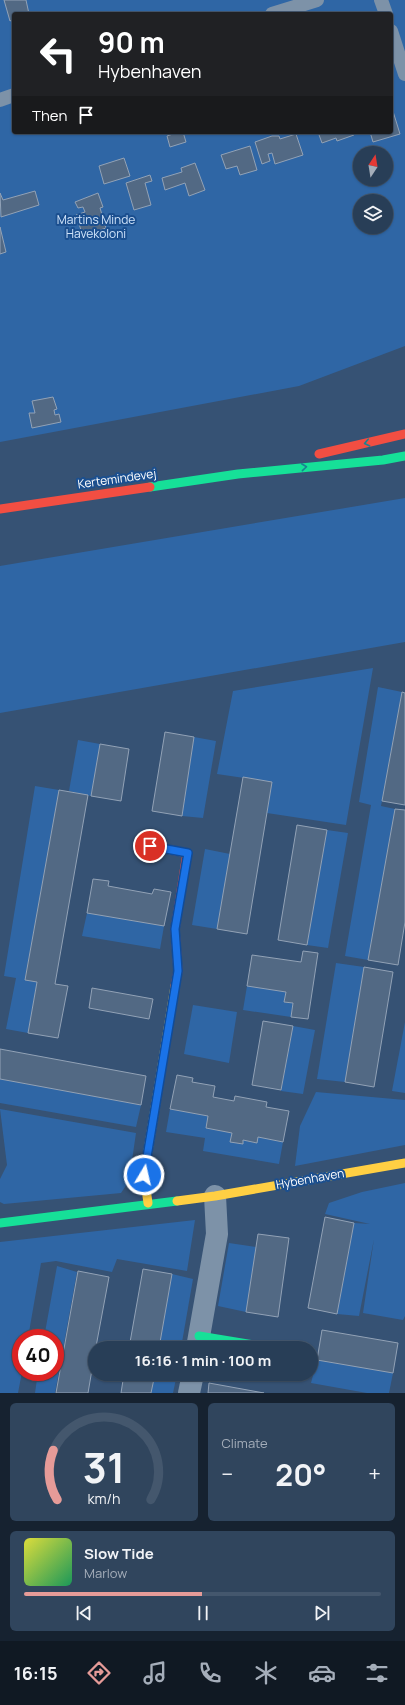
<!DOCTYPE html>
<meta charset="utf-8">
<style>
:root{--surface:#283e57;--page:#30455d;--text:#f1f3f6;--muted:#a5aeba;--line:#44576d;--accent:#e69b98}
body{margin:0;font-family:Manrope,sans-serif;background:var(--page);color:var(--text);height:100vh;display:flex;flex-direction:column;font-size:15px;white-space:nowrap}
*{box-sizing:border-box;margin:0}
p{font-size:13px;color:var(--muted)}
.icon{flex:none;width:22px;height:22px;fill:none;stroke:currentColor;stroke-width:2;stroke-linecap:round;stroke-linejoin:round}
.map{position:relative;height:1393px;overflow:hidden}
.panel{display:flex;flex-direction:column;gap:10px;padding:10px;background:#162230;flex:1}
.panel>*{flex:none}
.top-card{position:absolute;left:12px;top:12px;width:381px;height:122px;border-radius:4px;box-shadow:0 1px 3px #0004,0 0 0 1px var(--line);background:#202124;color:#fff;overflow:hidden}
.needle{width:26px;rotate:12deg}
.buttons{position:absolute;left:353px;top:146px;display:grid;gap:8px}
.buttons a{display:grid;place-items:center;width:40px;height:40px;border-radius:50%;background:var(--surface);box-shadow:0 1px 3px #0004,0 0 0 1px var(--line);font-size:20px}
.speed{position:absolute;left:12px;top:1329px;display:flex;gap:8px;font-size:20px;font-weight:700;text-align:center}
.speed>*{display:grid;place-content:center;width:52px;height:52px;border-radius:50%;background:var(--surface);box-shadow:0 1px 3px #0004,0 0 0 1px var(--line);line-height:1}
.speed .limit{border:6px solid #d22;background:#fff;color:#111}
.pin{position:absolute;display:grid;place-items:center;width:34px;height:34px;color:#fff;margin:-17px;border:2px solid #fff;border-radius:50%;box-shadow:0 1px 4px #0007}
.me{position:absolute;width:44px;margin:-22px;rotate:9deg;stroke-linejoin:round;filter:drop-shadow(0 0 3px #0008)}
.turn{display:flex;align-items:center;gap:14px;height:84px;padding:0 20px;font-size:18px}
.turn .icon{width:52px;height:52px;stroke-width:2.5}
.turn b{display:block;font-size:28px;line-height:34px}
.then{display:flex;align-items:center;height:38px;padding:0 20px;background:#0003;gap:8px;font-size:15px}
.big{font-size:30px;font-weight:700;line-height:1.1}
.panel .tile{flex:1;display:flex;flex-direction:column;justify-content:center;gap:6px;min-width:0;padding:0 14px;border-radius:6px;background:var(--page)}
.panel .dial{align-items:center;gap:0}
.dial svg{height:104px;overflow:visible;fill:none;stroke:var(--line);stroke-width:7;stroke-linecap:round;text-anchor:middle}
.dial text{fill:var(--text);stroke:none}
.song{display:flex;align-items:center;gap:12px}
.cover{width:48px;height:48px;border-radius:6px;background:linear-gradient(135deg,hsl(60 70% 55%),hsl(150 70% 35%))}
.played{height:4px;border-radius:2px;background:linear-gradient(90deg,var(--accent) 50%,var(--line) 50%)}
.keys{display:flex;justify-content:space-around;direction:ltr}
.heat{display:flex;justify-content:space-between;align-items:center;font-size:22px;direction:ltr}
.panel .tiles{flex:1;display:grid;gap:10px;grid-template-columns:1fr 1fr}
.tile:last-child{grid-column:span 2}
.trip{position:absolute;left:88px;top:1341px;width:230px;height:40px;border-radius:20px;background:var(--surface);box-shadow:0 1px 3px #0004,0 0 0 1px var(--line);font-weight:700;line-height:40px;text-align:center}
.tabs{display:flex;height:64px;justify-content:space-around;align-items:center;background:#101923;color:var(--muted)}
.tabs .icon{width:28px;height:28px}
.tabs .on{color:var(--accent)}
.tabs b{font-size:18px;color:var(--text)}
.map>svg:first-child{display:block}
.green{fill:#2f66a5;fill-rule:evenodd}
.building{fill:#526984;stroke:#92a2b6}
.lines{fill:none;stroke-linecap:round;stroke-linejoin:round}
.lane{stroke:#7d92a8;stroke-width:14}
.street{stroke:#7d92a8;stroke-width:22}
.fast{stroke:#16e098;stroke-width:9}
.slow{stroke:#ffcf43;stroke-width:9}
.jam{stroke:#f24e42;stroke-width:9}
.oneway{stroke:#198292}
.route-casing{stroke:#114b97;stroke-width:10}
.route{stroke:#1a73e8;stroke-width:7}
.labels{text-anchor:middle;stroke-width:4;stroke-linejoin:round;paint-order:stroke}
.park-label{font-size:12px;fill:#cfe3fa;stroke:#1b4f8f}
.street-label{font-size:12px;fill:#fff;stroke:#1b4f8f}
</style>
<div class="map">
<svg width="405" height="1393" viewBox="0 0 405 1393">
<rect width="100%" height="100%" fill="#365274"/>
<g class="green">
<path d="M 0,0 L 405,0 L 405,346 L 299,386 L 0,442 ZM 14,14 L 391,14 L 391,132 L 14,132 ZM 360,153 L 386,153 L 386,179 L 360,179 ZM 360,201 L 386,201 L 386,227 L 360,227 Z"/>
<polygon points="405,498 405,642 0,713 0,566"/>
<polygon points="373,668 346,825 267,813 272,782 217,774 233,691"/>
<polygon points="378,687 402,692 381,806 395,809 368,960 345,956 371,805 359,802"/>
<polygon points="194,737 216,741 203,818 182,816"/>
<polygon points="78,740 100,744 91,796 69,791"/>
<polygon points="35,786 59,790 25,979 37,982 28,1033 6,1029 16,978 4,976"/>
<polygon points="327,830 348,833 328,948 307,945"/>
<polygon points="205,849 230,854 217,929 192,925"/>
<polygon points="87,913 164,926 160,949 82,936"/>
<polygon points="336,963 364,967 345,1082 317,1079"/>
<polygon points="247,986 286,992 284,1002 293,1003 291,1017 243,1010"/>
<polygon points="193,1005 237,1012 229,1063 184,1054"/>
<polygon points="405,1022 405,1093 392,1091"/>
<polygon points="293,1026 315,1030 303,1094 281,1091"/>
<polygon points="0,1079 141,1105 136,1127 0,1103"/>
<polygon points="316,1092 405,1100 405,1145 295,1166 300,1126"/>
<polygon points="0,1109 136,1133 129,1181 121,1193 4,1204 0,1202 0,1179 7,1165"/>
<polygon points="170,1109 208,1116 206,1128 232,1133 230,1141 242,1144 243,1140 256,1143 258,1137 283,1142 279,1164 203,1151 205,1138 166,1132"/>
<polygon points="405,1183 405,1316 403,1320 363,1313 374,1239 359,1316 337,1314 354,1223 370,1224 325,1214 329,1203 362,1192"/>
<polygon points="195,1220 187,1271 117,1259 112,1272 56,1261 41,1263 28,1338 21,1338 22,1372 18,1393 0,1393 0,1242"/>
<polygon points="229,1243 256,1247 246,1312 218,1306"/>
<polygon points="57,1266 77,1272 55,1393 35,1393 38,1372 55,1372 55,1338 44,1338"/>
<polygon points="172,1274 193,1279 181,1348 159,1348"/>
<polygon points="317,1360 393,1373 389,1393 367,1393 311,1383"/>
<polygon points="155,1374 177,1374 173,1393 151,1393"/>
</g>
<g class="building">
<polygon points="4,0 26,0 29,14 14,14 14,19 10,21"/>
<polygon points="392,108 400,134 373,142 370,132 391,132"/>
<polygon points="179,132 183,132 186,142 170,147 167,136"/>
<polygon points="318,132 353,132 354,135 337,141 336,138 322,143"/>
<polygon points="296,134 303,155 275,164 272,153 268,154 270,161 262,164 255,142 272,136 279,136 280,139"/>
<polygon points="250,146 257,170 240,175 237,166 226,169 221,155"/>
<polygon points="124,158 130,176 104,184 99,166"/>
<polygon points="195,163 205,190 189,196 185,183 165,190 162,178 182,172 181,168"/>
<polygon points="150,175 152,181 145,183 151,205 134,210 126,183"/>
<polygon points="35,191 39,205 1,217 0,193 3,200"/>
<polygon points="98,193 103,207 100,208 106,228 83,236 76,215 85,212 83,207 78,208 75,202"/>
<polygon points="0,227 6,252 0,254"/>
<polygon points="53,397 57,409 54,410 55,415 59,414 61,422 32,428 29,413 35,413 32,401"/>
<polygon points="402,692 405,693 405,805 382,801"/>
<polygon points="165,732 194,737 182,816 152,811"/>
<polygon points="100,744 129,749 121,801 91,796"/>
<polygon points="243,777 272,782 247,934 217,929"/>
<polygon points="59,790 88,795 55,984 68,986 58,1038 28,1033 37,982 25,980"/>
<polygon points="395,809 405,810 405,922 398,965 368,960"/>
<polygon points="297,825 327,830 307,945 278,940"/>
<polygon points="93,879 109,881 108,886 152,894 154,889 171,892 164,926 87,913"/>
<polygon points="303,951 318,953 308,1019 291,1017 293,1003 284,1002 286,992 247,986 252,955 301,962"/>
<polygon points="364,967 393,972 374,1087 345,1082"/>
<polygon points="92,988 153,999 149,1019 89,1008"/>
<polygon points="263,1021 293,1026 281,1090 252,1085"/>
<polygon points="0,1049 146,1076 141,1105 0,1079"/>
<polygon points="177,1075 193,1078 192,1082 215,1086 213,1097 234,1101 235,1096 267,1102 266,1107 289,1111 283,1142 258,1137 257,1143 243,1140 243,1144 230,1142 232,1133 206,1128 208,1116 170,1109"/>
<polygon points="325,1217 354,1223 337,1314 308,1308"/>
<polygon points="258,1234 289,1238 278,1317 246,1312"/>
<polygon points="143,1269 172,1274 159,1348 129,1348"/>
<polygon points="78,1271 109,1277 95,1352 88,1393 56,1393"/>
<polygon points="322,1330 398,1343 393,1373 317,1360"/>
<polygon points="124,1374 155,1374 151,1393 121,1393"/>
<polygon points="209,1383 264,1393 208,1393"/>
</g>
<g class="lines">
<g class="lane">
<polyline points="381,0 386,14"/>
<polyline points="272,14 317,0"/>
<polyline points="391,31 405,74"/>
<polyline points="0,100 14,95"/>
</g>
<g class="street">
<polyline points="197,1348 217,1234 215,1196"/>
<polyline points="189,1393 193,1374"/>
</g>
<g class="fast">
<polyline points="150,487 238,474 383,460 405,456"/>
<polyline points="0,1223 177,1201"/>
<polyline points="199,1336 261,1346"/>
</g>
<g class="slow">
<polyline points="177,1201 215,1196 405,1163"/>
<polyline points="148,1203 144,1175 175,986"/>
</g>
<g class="jam">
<polyline points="319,454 405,434"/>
<polyline points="0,509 150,487"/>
<polyline points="150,846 187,853 175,929 178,971 175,986"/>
</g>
</g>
<defs><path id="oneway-chevron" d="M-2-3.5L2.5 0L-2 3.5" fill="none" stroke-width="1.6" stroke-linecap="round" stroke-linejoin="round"/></defs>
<g class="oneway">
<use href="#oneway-chevron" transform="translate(367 443) rotate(167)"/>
<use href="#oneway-chevron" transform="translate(304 467) rotate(-6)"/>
</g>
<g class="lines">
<g class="route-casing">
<polyline id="route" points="144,1175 178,971 175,929 188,853 150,846"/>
</g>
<use href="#route" class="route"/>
</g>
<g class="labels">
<g class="park-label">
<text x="96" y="224">Martins Minde<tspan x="96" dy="14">Havekoloni</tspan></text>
</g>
<g class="street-label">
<text transform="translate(117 479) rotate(-8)" y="4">Kertemindevej</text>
<text transform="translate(310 1179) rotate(-10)" y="4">Hybenhaven</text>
</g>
</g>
</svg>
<div class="buttons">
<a><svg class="needle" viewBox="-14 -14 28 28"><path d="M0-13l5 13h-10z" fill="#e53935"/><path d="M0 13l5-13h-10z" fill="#a5aeba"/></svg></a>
<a><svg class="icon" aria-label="layers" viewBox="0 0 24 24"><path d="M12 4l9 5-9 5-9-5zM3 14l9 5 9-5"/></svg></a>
</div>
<div class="speed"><div class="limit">40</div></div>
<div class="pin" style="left:150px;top:846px;background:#d93025"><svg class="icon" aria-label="arrive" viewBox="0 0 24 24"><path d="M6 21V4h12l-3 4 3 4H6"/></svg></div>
<svg class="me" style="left:144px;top:1175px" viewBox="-20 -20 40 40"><circle r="17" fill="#1a73e8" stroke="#fff" stroke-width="3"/><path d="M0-11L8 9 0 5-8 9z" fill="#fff"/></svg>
<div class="trip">16:16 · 1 min · 100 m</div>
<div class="top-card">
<div class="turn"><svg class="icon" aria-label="left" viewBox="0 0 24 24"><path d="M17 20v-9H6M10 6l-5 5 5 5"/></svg><div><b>90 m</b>Hybenhaven</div></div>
<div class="then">Then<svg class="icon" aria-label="arrive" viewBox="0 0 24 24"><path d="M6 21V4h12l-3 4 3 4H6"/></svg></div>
</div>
</div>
<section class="panel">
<div class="tiles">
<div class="tile dial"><svg viewBox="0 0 100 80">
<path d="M14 69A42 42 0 1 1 86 69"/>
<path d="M14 69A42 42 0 0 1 11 31" stroke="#e69b98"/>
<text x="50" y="56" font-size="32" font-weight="700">31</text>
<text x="50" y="72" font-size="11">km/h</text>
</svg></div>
<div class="tile"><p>Climate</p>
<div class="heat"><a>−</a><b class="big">20°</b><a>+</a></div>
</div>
<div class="tile">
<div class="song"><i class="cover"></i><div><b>Slow Tide</b><p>Marlow</p></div></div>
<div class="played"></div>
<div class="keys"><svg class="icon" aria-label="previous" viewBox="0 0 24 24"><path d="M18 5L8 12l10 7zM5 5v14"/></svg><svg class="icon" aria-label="pause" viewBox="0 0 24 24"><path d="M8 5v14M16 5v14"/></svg><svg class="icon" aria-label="next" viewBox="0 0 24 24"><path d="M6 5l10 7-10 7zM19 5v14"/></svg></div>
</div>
</div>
</section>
<nav class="tabs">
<b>16:15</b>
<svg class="icon on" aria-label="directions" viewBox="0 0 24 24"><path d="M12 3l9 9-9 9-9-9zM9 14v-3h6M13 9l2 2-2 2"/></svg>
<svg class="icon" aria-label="music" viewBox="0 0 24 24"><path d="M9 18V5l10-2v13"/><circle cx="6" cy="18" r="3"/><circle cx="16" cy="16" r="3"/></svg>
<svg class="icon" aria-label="phone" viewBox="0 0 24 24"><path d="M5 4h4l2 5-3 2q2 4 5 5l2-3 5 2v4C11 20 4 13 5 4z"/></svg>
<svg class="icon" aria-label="climate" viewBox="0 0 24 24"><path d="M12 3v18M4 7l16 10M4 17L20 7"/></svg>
<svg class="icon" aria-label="car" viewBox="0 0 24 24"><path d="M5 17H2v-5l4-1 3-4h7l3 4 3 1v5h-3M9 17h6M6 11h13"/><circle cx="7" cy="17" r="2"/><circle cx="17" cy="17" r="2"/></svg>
<svg class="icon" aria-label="filters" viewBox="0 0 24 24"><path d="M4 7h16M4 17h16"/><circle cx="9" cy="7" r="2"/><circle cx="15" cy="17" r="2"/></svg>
</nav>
